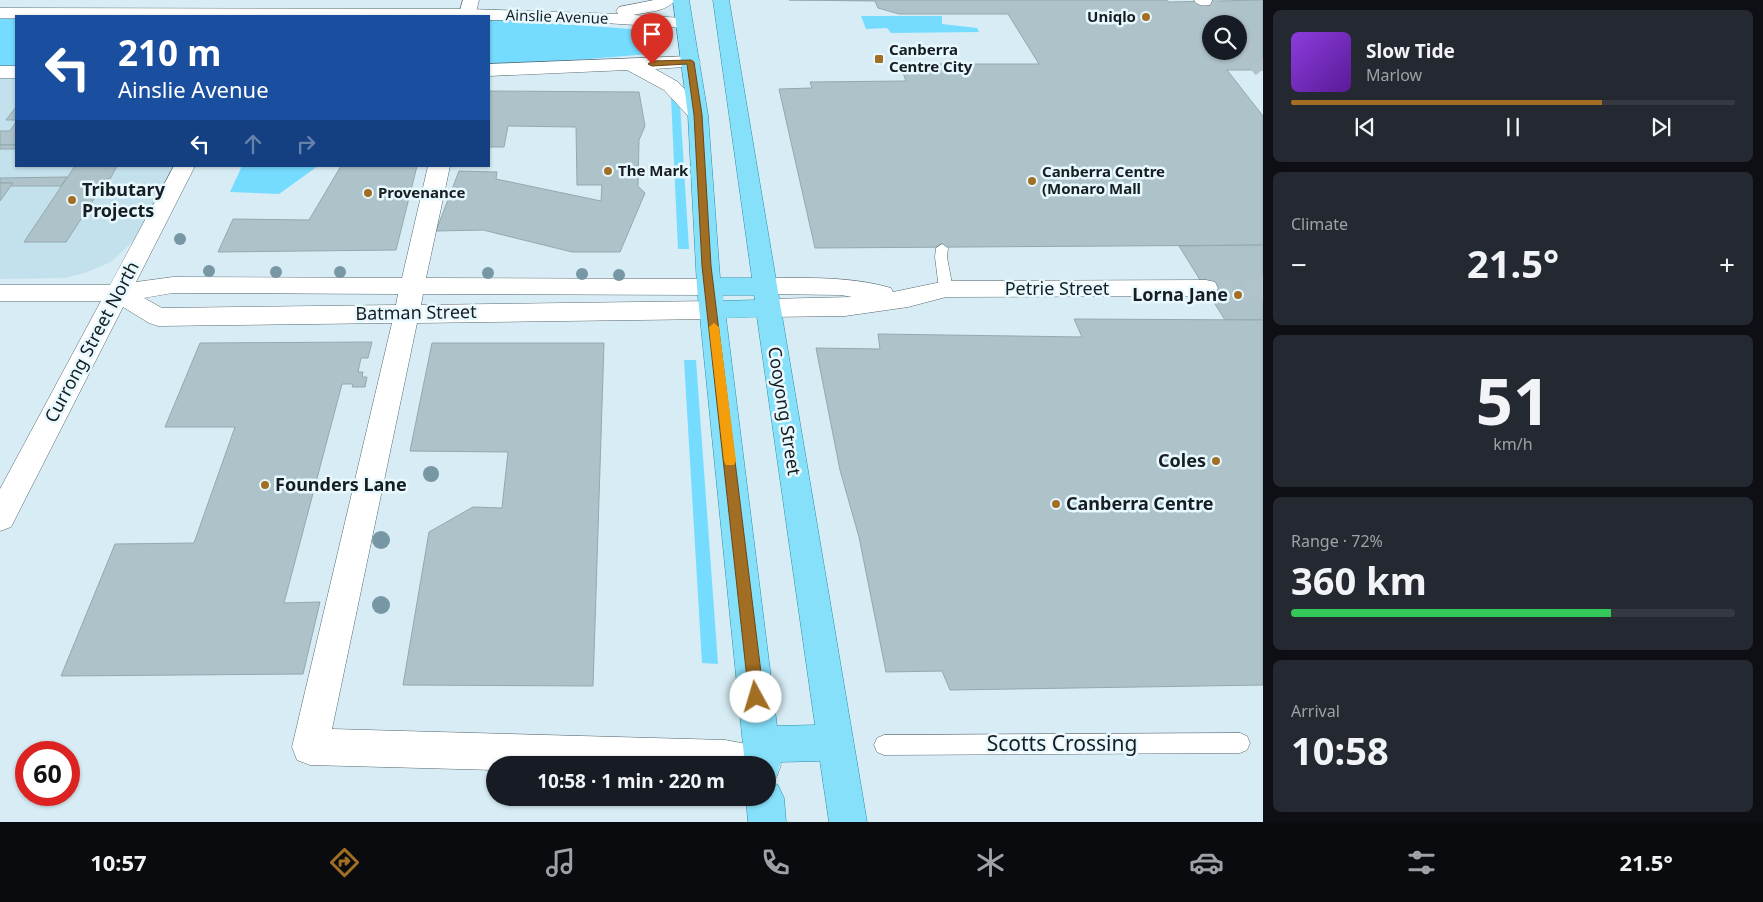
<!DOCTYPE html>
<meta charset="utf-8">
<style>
:root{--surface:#171b24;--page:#242831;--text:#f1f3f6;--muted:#9ea1a6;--line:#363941;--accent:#a16e24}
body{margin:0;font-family:"Noto Sans",sans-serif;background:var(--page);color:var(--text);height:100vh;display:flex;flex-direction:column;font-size:19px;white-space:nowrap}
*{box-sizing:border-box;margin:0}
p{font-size:16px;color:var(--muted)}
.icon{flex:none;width:28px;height:28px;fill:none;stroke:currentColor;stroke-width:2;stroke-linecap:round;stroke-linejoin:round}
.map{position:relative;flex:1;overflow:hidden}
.panel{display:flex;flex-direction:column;gap:10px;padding:10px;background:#0d0f14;width:500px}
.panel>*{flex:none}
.hud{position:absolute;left:15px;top:15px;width:475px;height:152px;border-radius:0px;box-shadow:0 1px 4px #0004;background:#1a4fa0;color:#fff;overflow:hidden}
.tools{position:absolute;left:1202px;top:15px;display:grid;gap:10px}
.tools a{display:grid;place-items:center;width:45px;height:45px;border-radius:50%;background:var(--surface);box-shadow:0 1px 4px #0004;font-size:25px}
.speed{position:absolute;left:15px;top:741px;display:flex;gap:10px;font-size:25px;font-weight:700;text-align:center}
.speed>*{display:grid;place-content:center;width:65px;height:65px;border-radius:50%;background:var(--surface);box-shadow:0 1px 4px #0004;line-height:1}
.speed .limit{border:8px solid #d22;background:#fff;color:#111}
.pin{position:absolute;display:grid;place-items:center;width:42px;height:42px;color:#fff;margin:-51px -21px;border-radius:50% 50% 50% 0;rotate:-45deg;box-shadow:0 0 5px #0007}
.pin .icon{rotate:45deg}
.me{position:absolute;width:55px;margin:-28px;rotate:354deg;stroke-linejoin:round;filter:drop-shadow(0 0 4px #0008)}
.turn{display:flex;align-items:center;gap:18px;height:105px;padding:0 20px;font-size:22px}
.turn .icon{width:65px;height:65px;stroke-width:2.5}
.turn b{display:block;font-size:35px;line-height:42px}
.lanes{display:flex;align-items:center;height:48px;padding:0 20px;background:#0003;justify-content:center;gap:25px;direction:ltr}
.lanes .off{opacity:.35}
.big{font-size:38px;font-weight:700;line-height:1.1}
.panel .widget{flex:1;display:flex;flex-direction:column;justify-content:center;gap:8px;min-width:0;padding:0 18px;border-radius:8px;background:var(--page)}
.panel .dial{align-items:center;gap:0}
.dial b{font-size:65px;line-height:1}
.song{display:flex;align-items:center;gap:15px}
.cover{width:60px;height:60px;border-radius:8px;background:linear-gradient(135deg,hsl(270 70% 55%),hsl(270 70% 35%))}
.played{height:5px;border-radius:2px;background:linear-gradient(90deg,var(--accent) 70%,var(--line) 70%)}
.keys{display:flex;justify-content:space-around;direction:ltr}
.heat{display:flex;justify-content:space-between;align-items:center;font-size:28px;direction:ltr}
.charge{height:8px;border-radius:4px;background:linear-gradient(90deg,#34c759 72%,var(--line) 0)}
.trip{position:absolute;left:486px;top:756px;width:290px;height:50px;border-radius:25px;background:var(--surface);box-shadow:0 1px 4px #0004;font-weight:700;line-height:50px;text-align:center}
.dock{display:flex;height:80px;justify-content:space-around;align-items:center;background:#090b0e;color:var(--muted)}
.dock .icon{width:35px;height:35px}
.dock .active{color:var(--accent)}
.dock b{font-size:22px;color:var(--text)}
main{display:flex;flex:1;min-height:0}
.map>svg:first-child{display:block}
.built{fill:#c3e1ec}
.green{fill:#76dcff}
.building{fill:#aec2ca;stroke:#94a8af;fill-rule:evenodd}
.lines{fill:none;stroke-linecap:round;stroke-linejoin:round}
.minor-tunnel-far1{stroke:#b1c3ca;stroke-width:19;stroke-dasharray:19 9;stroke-linecap:butt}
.minor-tunnel{stroke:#b1c3ca;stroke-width:26;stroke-dasharray:26 12;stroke-linecap:butt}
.service-casing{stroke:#56686f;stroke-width:1}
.minor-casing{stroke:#56686f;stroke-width:1}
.secondary-casing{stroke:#56686f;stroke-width:1}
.primary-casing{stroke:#2a8eab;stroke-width:1}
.service{fill:#fff;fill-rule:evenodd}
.minor{fill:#fff;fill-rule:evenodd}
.secondary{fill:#fff;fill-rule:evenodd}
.primary{fill:#86e0fa;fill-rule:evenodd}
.tree{fill:#7697a3}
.route{fill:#a16e24;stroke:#694817}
.slow{fill:#f59e0b}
.poi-dot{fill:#a16e24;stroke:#e8f8ff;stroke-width:2}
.labels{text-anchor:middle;stroke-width:5;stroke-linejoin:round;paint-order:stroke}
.far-street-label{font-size:15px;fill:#171e21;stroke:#e8f8ff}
.far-poi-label{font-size:15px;font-weight:bold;fill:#171e21;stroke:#e8f8ff;text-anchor:start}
.poi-label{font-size:18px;font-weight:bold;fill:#171e21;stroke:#e8f8ff;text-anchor:start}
.street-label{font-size:18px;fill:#171e21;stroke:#e8f8ff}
.near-street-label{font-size:21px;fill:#171e21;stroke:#e8f8ff}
</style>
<main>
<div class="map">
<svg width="1263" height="822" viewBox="0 0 1263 822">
<rect width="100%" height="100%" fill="#d7ecf4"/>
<polygon class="built" points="0,79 16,79 16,166 174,166 134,240 111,262 85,273 64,278 0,279"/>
<g class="green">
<polygon points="861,16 942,16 942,24 977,28 979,32 891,33 887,28 866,29"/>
<rect x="0" y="19" width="16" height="47"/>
<polygon points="489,19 646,30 649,54 516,65 489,65"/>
<polygon points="671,98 675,98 680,104 689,249 678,249"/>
<polygon points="242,166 318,166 279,194 230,192"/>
<polygon points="684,360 696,360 718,664 702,663"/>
</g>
<g class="building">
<path d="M 789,0 L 1167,0 L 1169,2 L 1263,0 L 1263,70 L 1227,70 L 1263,116 L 1263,245 L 815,248 L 779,89 L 812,88 L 810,82 L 906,81 L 903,73 L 907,68 L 919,64 L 1039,64 L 1008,14 L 899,14 L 878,8 L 875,1 ZM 1211,24 L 1239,24 L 1239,51 L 1211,51 Z"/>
<polygon points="489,91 639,92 645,126 639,140 638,186 645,193 620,252 572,252 483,230 436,231 459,171 497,172 496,179 601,201 602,185 577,185 576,127 508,126 504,147 489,147"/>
<polygon points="16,107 16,120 6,120"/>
<polygon points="16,122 16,145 0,145 0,131 10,131"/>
<rect x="0" y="145" width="16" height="4"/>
<polygon points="75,166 117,166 110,179 107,179 66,242 24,242"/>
<polygon points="341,166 417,166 396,250 218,252 233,219 309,220"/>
<polygon points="67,177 61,186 10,186 13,183 0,183 0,178"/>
<polygon points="0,183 13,183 0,201"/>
<polygon points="1263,245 1263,320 1225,320 1179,246"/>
<polygon points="1074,319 1263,320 1263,685 950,690 942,671 886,672 859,537 840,470 816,348 880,349 878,334 1082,337"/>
<polygon points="372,342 368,358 361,358 358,372 363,372 362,377 367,377 365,387 352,387 353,384 342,384 284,603 320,602 303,674 61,676 115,544 194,543 235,427 165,427 200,343"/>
<polygon points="432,343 604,343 593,686 403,685 429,532 473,507 502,508 508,452 410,451"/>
</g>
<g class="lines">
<g class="minor-tunnel-far1">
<polyline points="1204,1 1223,24"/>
<polyline points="1239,41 1263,69"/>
</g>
<polyline class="minor-tunnel" points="1206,288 1263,288"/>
<g class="service-casing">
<g id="service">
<polygon points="942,244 948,248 947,257 953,289 951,292 941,292 939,289 935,257 936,248"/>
<polygon points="1240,733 1247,736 1250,743 1247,750 1240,753 884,755 877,752 874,745 877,738 884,735"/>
</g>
</g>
<g class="minor-casing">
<g id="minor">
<polygon points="463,0 479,0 475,16 461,16 459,14"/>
<path d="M 1194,0 L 1212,0 L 1212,1 L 1210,5 C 1203,6 1198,6 1194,0 Z"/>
<path d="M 174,166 L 195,166 L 136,282 L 173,277 L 402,278 L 428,166 L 450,166 L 426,278 L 709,279 L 718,281 L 721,287 L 718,293 L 709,295 L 423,294 L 421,305 L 712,301 L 721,304 L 724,310 L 721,316 L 712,319 L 417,323 L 332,729 L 725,740 L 763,747 L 776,752 L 781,765 L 776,778 L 768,781 L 768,765 L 495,765 L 495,770 L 310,765 L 297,760 L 292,747 L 392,323 L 158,326 L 149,323 L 123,307 L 11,527 L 0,531 L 0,489 L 101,301 L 0,301 L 0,285 L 110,285 ZM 173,293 L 398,294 L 396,305 L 162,308 L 144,298 Z"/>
<path d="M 765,278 C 807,278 850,276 891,288 L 893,292 L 946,281 L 1206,280 L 1215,282 L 1218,288 L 1215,294 L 1206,296 L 946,297 L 908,307 L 845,316 L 768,317 L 759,314 L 756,308 L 759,302 L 768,299 L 852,297 L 841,295 L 765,294 L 756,292 L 753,286 L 756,280 Z"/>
</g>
</g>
<g class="secondary-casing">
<g id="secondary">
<path d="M 654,0 L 675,0 C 667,12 646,12 633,15 L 683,18 L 689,19 L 692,23 L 689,27 L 683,28 L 573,21 L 489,20 L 489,16 L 16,16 L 16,18 L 0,18 L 0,8 L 468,9 L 618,14 L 616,11 L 619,7 Z"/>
<polygon points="691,56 698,58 700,62 698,66 655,69 678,82 705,111 708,115 705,119 698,121 691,119 664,90 627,70 489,76 489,64"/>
<rect x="0" y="66" width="16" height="12"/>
</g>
</g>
<g class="primary-casing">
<path id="primary" d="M 673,0 L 689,0 L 708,115 L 720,278 L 752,278 L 713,0 L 729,0 L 867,822 L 829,822 L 820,761 L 781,762 L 776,778 L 769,781 L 778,785 L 784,798 L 786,822 L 748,822 L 746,798 L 768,798 L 768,765 L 745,765 L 697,287 L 688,115 ZM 723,295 L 754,295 L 755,300 L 723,301 ZM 757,317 L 815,725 L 777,726 L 726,318 Z"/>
</g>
<use href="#service" class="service"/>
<use href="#minor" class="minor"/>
<use href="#secondary" class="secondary"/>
<use href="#primary" class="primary"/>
</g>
<g class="tree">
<circle cx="180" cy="239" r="6"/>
<circle cx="209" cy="271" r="6"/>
<circle cx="276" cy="272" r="6"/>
<circle cx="340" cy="272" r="6"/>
<circle cx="488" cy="273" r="6"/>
<circle cx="582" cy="274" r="6"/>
<circle cx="619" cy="275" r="6"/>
<circle cx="431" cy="474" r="8"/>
<circle cx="381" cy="540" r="9"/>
<circle cx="381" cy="605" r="9"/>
</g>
<polygon class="route" points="691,60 694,62 702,115 711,266 764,697 762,702 756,704 751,702 749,697 702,266 694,115 687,64 652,66 648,64 652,61"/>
<polygon class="slow" points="714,323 719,327 736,461 734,465 726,465 724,461 709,327"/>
<g class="poi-dot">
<circle cx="1146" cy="17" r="5"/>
<rect x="874" y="54" width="10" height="10" rx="2.5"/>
<circle cx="608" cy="171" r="5"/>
<circle cx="1032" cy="181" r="5"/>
<circle cx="368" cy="193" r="5"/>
<circle cx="72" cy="200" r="5"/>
<circle cx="1238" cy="295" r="5"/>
<circle cx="1216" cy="461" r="5"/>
<circle cx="265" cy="485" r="5"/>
<circle cx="1056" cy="504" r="5"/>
</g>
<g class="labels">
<g class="far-street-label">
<text transform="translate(557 17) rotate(2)" y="5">Ainslie Avenue</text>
</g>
<g class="far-poi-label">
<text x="1136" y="22" text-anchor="end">Uniqlo</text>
<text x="889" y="55">Canberra<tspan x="889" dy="17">Centre City</tspan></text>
<text x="618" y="176">The Mark</text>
<text x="1042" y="177">Canberra Centre<tspan x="1042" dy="17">(Monaro Mall</tspan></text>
<text x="378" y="198">Provenance</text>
</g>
<g class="poi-label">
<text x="82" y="196">Tributary<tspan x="82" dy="21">Projects</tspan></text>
<text x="1228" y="301" text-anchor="end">Lorna Jane</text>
<text x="1206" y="467" text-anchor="end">Coles</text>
<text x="275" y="491">Founders Lane</text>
<text x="1066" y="510">Canberra Centre</text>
</g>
<g class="street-label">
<text x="1057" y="295">Petrie Street</text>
<text transform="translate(416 313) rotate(-1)" y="6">Batman Street</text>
<text transform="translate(92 342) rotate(-62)" y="6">Currong Street North</text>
<text transform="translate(784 411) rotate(81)" y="6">Cooyong Street</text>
</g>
<g class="near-street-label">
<text x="1062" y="751">Scotts Crossing</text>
</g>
</g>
</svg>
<div class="tools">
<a><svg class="icon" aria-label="search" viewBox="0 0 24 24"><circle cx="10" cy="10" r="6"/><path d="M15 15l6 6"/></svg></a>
</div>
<div class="speed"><div class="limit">60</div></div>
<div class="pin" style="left:652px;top:64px;background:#d93025"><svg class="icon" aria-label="arrive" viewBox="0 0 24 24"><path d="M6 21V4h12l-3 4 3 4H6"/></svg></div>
<svg class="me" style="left:756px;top:697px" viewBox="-20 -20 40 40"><circle r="19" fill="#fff"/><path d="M0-13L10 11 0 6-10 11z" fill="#a16e24"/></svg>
<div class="trip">10:58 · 1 min · 220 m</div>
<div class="hud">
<div class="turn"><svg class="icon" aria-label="left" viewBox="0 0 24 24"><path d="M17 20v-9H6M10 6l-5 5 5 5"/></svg><div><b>210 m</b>Ainslie Avenue</div></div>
<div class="lanes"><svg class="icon" aria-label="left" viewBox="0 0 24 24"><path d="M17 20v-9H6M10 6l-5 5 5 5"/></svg><svg class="icon off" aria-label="ahead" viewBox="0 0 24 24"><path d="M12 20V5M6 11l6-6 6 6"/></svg><svg class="icon off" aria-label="right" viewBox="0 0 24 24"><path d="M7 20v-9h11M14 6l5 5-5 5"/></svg></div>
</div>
</div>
<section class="panel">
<div class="widget">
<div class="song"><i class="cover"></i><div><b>Slow Tide</b><p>Marlow</p></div></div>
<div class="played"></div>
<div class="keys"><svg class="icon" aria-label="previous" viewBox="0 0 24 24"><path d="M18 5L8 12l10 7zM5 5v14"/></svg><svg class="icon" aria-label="pause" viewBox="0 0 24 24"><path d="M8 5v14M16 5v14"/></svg><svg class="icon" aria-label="next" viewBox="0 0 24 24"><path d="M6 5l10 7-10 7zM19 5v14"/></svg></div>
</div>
<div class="widget"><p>Climate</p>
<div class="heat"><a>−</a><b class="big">21.5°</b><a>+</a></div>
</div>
<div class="widget dial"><b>51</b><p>km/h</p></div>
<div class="widget"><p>Range · 72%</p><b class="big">360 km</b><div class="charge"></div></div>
<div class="widget"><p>Arrival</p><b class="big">10:58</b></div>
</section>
</main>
<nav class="dock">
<b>10:57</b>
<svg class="icon active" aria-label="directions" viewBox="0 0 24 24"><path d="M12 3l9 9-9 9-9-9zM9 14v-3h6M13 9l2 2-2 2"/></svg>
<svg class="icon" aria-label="music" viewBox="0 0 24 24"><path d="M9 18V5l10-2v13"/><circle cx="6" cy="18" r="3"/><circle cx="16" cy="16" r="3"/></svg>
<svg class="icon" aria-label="phone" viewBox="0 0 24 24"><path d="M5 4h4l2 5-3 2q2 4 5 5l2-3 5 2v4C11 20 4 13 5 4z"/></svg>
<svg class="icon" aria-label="climate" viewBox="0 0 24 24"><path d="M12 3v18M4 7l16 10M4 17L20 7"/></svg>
<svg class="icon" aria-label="car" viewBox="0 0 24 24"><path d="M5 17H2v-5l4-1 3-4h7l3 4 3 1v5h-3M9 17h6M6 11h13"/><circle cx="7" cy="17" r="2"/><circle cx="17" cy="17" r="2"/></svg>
<svg class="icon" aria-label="filters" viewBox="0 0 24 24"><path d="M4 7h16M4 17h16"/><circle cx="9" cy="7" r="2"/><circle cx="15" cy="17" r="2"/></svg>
<b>21.5°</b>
</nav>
